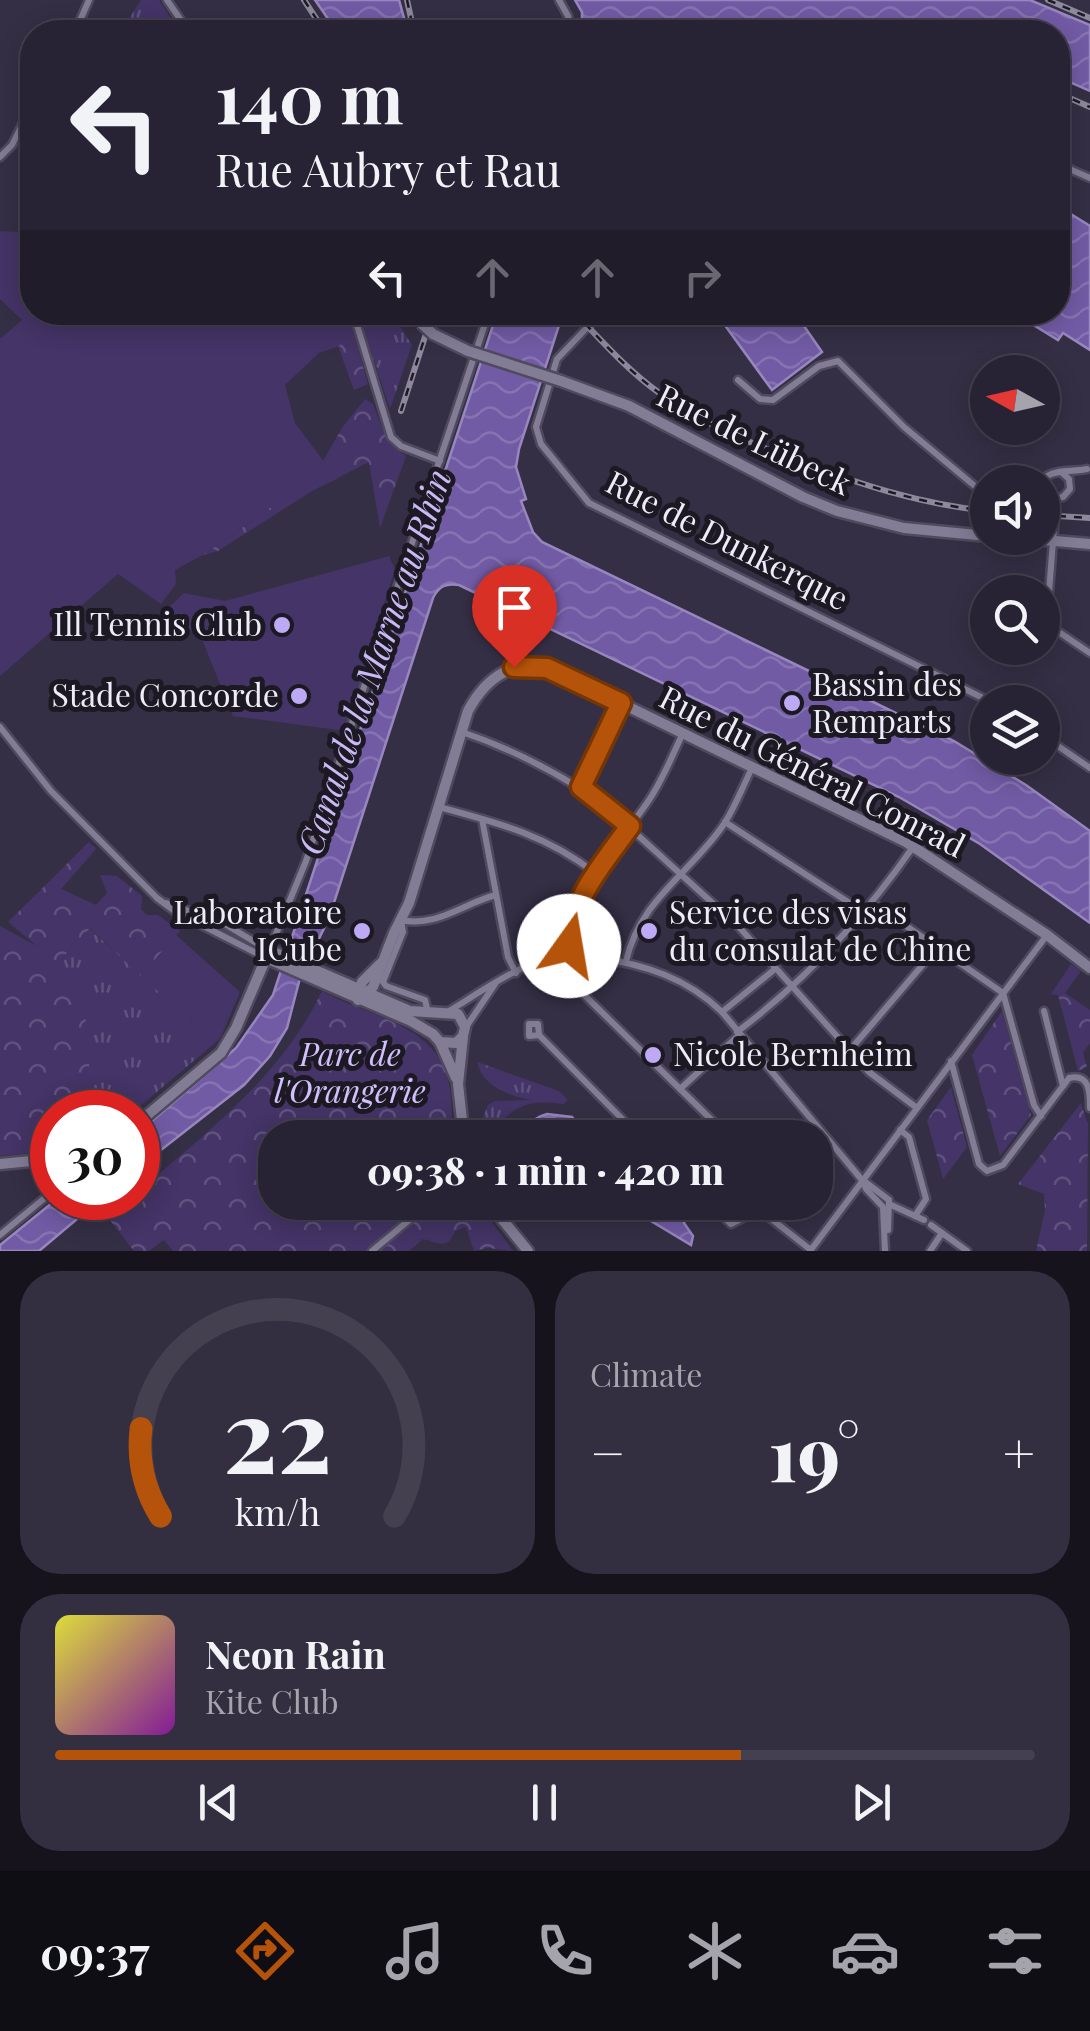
<!DOCTYPE html>
<meta charset="utf-8">
<style>
:root{--surface:#282334;--page:#342f40;--text:#f1f3f6;--muted:#a5a4ac;--line:#44404f;--accent:#b45309}
body{margin:0;font-family:"Playfair Display",serif;background:var(--page);color:var(--text);height:100vh;display:flex;flex-direction:column;font-size:38px;white-space:nowrap}
*{box-sizing:border-box;margin:0}
p{font-size:32px;color:var(--muted)}
.icon{flex:none;width:55px;height:55px;fill:none;stroke:currentColor;stroke-width:2;stroke-linecap:round;stroke-linejoin:round}
.map{position:relative;height:1251px;overflow:hidden}
.sheet{display:flex;flex-direction:column;gap:20px;padding:20px;background:#16131d;flex:1}
.sheet>*{flex:none}
.hud{position:absolute;left:20px;top:20px;width:1050px;height:305px;border-radius:40px;box-shadow:0 5px 25px #0003,0 0 0 2px var(--line);background:#282334;color:var(--text);overflow:hidden}
.needle{width:65px;rotate:278deg}
.tools{position:absolute;left:970px;top:355px;display:grid;gap:20px}
.tools a{display:grid;place-items:center;width:90px;height:90px;border-radius:50%;background:var(--surface);box-shadow:0 5px 25px #0003,0 0 0 2px var(--line);font-size:50px}
.speed{position:absolute;left:30px;top:1090px;display:flex;gap:20px;font-size:50px;font-weight:700;text-align:center}
.speed>*{display:grid;place-content:center;width:130px;height:130px;border-radius:50%;background:var(--surface);box-shadow:0 5px 25px #0003,0 0 0 2px var(--line);line-height:1}
.speed .limit{border:15px solid #d22;background:#fff;color:#111}
.pin{position:absolute;display:grid;place-items:center;width:85px;height:85px;color:#fff;margin:-102px -42px;border-radius:50% 50% 50% 0;rotate:-45deg;box-shadow:0 0 10px #0007}
.pin .icon{rotate:45deg}
.me{position:absolute;width:110px;margin:-55px;rotate:13deg;stroke-linejoin:round;filter:drop-shadow(0 0 8px #0008)}
.turn{display:flex;align-items:center;gap:35px;height:210px;padding:0 30px;font-size:45px}
.turn .icon{width:130px;height:130px;stroke-width:2.5}
.turn b{display:block;font-size:70px;line-height:85px}
.lanes{display:flex;align-items:center;height:95px;padding:0 30px;background:#0003;justify-content:center;gap:50px;direction:ltr}
.lanes .off{opacity:.35}
.big{font-size:75px;font-weight:800;line-height:1.1}
.sheet .card{flex:1;display:flex;flex-direction:column;justify-content:center;gap:15px;min-width:0;padding:0 35px;border-radius:40px;background:var(--page)}
.sheet .dial{align-items:center;gap:0}
.dial svg{height:260px;overflow:visible;fill:none;stroke:var(--line);stroke-width:7;stroke-linecap:round;text-anchor:middle}
.dial text{fill:var(--text);stroke:none}
.song{display:flex;align-items:center;gap:30px}
.cover{width:120px;height:120px;border-radius:15px;background:linear-gradient(135deg,hsl(60 70% 55%),hsl(290 70% 35%))}
.played{height:10px;border-radius:5px;background:linear-gradient(90deg,var(--accent) 70%,var(--line) 70%)}
.keys{display:flex;justify-content:space-around;direction:ltr}
.heat{display:flex;justify-content:space-between;align-items:center;font-size:55px;direction:ltr}
.sheet .tiles{flex:1;display:grid;gap:20px;grid-template-columns:1fr 1fr}
.card:last-child{grid-column:span 2}
.trip{position:absolute;left:258px;top:1120px;width:575px;height:100px;border-radius:40px;background:var(--surface);box-shadow:0 5px 25px #0003,0 0 0 2px var(--line);font-weight:800;line-height:100px;text-align:center}
.menu{display:flex;height:160px;justify-content:space-around;align-items:center;background:#100e15;color:var(--muted)}
.menu .icon{width:70px;height:70px}
.menu .current{color:var(--accent)}
.menu b{font-size:45px;color:var(--text)}
.map>svg:first-child{display:block}
.grass{fill:url(#grass-tufts)}
.forest{fill:url(#forest-crowns)}
.garden{fill:#443467}
.water{fill:url(#water-waves);stroke:#9886be;stroke-width:2.5}
.lines{fill:none;stroke-linecap:round;stroke-linejoin:round}
.street-casing{stroke:#4f4a5d;stroke-width:11}
.secondary-casing{stroke:#4f4a5d;stroke-width:15}
.street{stroke:#827c95;stroke-width:6}
.secondary{stroke:#827c95;stroke-width:10}
.rail-casing{stroke:#8d889b;stroke-width:6}
.rail{stroke:#1c1923;stroke-width:2.5;stroke-dasharray:8;stroke-linecap:butt}
.secondary-bridge-casing{stroke:#4f4a5d;stroke-width:15;stroke-linecap:butt}
.secondary-bridge{stroke:#827c95;stroke-width:10}
.route-casing{stroke:#753606;stroke-width:25}
.route{stroke:#b45309;stroke-width:18}
.poi-dot{fill:#bea9f5;stroke:#1c1923;stroke-width:4}
.labels{text-anchor:middle;stroke-width:10;stroke-linejoin:round;paint-order:stroke}
.street-label{font-size:32px;fill:#efecfa;stroke:#1c1923}
.poi-label{font-size:32px;fill:#efecfa;stroke:#1c1923;text-anchor:end}
.park-label{font-size:32px;font-style:italic;fill:#d0c0fe;stroke:#1c1923}
.water-label{font-size:35px;font-style:italic;fill:#c9b9f6;stroke:#1c1923}
</style>
<div class="map">
<svg width="1090" height="1251" viewBox="0 0 1090 1251">
<defs>
<pattern id="grass-tufts" width="24" height="20" patternUnits="userSpaceOnUse" patternTransform="scale(2.5)"><rect width="24" height="20" fill="#443467"/><path d="M3 7l-1-3M5 7V3M7 7l1-3M15 17l-1-3M17 17v-4M19 17l1-3" fill="none" stroke="#5f527e"/></pattern>
<pattern id="forest-crowns" width="20" height="18" patternUnits="userSpaceOnUse" patternTransform="scale(2.5)"><rect width="20" height="18" fill="#443467"/><path d="M2 6a3 3 0 1 1 6 0M12 15a3 3 0 1 1 6 0" fill="none" stroke="#5f527e"/></pattern>
<pattern id="water-waves" width="16" height="10" patternUnits="userSpaceOnUse" patternTransform="scale(2.5)"><rect width="16" height="10" fill="#725ba5"/><path d="M0 5q4-4 8 0t8 0" fill="none" stroke="#8673b2"/></pattern>
</defs>
<rect width="100%" height="100%" fill="#352f45"/>
<g class="grass">
<polygon points="141,0 159,0 180,32 146,32 128,20"/>
<polygon points="358,313 391,313 412,345 390,409"/>
<polygon points="89,928 215,1043 133,1112 93,1112 57,963"/>
<path d="M 477,1062 L 559,1091 L 568,1100 L 564,1104 C 527,1099 513,1105 489,1136 L 483,1117 L 488,1105 L 495,1101 L 532,1100 C 510,1096 483,1087 477,1062 Z"/>
</g>
<g class="forest">
<polygon points="326,313 348,313 368,384 354,390"/>
<path d="M 365,399 L 373,404 C 381,425 387,443 406,456 L 380,528 L 369,462 L 312,491 L 218,551 L 203,555 L 327,467 L 323,461 L 342,428 Z"/>
<polygon points="89,842 96,849 61,889 96,905 107,893 100,875 117,876 142,896 141,909 147,915 158,915 180,931 141,976 90,928 58,962 83,988 93,1112 52,1112 52,1151 0,1156 0,926 37,946 8,922"/>
<polygon points="1071,964 1081,971 1065,993 1090,1010 1090,1043 1083,1053 1087,1067 1078,1071 1058,995 1051,994"/>
<path d="M 322,991 C 365,1015 430,1023 447,1075 C 453,1094 450,1118 454,1137 L 275,1138 L 275,1202 L 478,1203 L 513,1251 L 488,1248 L 474,1251 L 466,1227 L 455,1231 C 447,1251 438,1242 423,1239 L 409,1251 L 173,1251 L 164,1240 L 149,1251 L 134,1251 L 108,1218 L 132,1198 L 138,1198 L 138,1192 C 208,1131 281,1077 322,991 Z"/>
<polygon points="1002,1011 1031,1115 1000,1156 972,1055"/>
<polygon points="951,1087 967,1147 943,1179 927,1120"/>
<polygon points="1081,1103 1088,1124 1087,1251 1036,1251 1045,1210 1044,1194 1018,1184"/>
</g>
<g class="garden">
<polygon points="32,229 32,312 326,313 340,346 319,353 285,385 295,423 328,467 203,555 175,570 176,584 161,604 118,574 0,676 0,339 22,320 0,299 0,231 32,233"/>
<polygon points="389,556 395,569 345,731 233,716 203,642 168,608 184,593 225,601"/>
<polygon points="176,935 240,992 221,1037 215,1043 141,976"/>
</g>
<g class="water">
<polygon points="315,0 399,0 408,32 337,32"/>
<polygon points="575,0 1030,0 1090,25 1090,91 1058,77 1058,32 949,32 929,27 920,32 582,32 582,12"/>
<polygon points="1058,206 1090,226 1090,350 1063,333 1058,340 1014,313 1058,312"/>
<path d="M 497,313 L 563,313 L 519,449 L 516,467 L 526,499 L 521,501 L 533,532 L 542,542 L 954,741 L 1026,785 L 1090,831 L 1090,923 L 980,844 L 899,797 L 459,585 C 446,583 439,586 433,598 L 329,918 L 300,978 L 287,1028 L 270,1056 L 244,1085 L 138,1168 L 138,1133 L 236,1048 L 273,995 Z"/>
<polygon points="716,313 795,313 822,352 772,390"/>
<path d="M 547,1114 L 572,1117 L 589,1137 L 513,1137 C 527,1130 528,1119 547,1114 Z"/>
<polygon points="58,1198 102,1198 39,1251 0,1251 0,1245"/>
<polygon points="621,1203 659,1203 676,1215 688,1207 684,1223 693,1236 691,1245"/>
</g>
<g class="lines">
<g class="street-casing">
<g id="street">
<polyline points="167,0 189,32"/>
<polyline points="559,0 568,16 571,32"/>
<polyline points="75,32 89,0"/>
<polyline points="0,157 12,145 32,105"/>
<polyline points="1058,164 1090,178"/>
<polyline points="353,312 391,437 401,446 440,461"/>
<polyline points="601,313 557,359 536,427 541,444 589,503 991,702"/>
<polyline points="738,380 760,399 773,400 819,366 838,361 904,427 988,497"/>
<path d="M 1061,472 L 1069,479 L 1070,489 L 1063,497 L 1053,498 L 1044,486 L 1047,476 C 1058,469 1074,472 1087,469"/>
<polyline points="1053,498 1055,515 1047,618 1050,626 1090,653"/>
<polyline points="0,727 51,791 157,898 176,912 266,958 306,861 489,312"/>
<path d="M 462,732 C 524,753 576,782 628,822 L 632,830 L 739,927 L 869,1072 L 917,1108"/>
<polyline points="1042,735 1090,768"/>
<polyline points="581,787 621,703"/>
<path d="M 439,807 C 499,823 546,835 595,873"/>
<polyline points="482,819 508,957 516,973"/>
<polyline points="725,822 865,913"/>
<polyline points="166,903 223,923 268,950"/>
<polyline points="873,903 1003,993 1034,1105 1041,1116"/>
<polyline points="561,955 568,979 730,1138"/>
<path d="M 569,955 C 571,890 612,854 647,803 C 662,782 672,756 683,733"/>
<path d="M 626,961 C 641,898 690,874 724,824 C 735,807 743,786 752,768"/>
<path d="M 449,1011 C 482,991 514,968 551,957 C 566,953 582,956 597,958 C 644,964 687,978 722,1012 L 862,1180 L 866,1189 L 883,1207 L 885,1251"/>
<polyline points="722,1012 775,969"/>
<path d="M 428,1013 L 425,1000 L 386,986 L 383,982 L 403,932 L 401,920 C 436,928 464,903 496,895"/>
<polyline points="466,1027 495,984"/>
<path d="M 737,1032 C 807,979 863,919 913,847"/>
<polyline points="539,1035 529,1036 529,1024 538,1024 539,1035 641,1138"/>
<polyline points="850,1050 937,948"/>
<polyline points="951,1061 979,1164 987,1171 1003,1165 1063,1086 1044,1011"/>
<path d="M 1063,1086 L 1069,1078 C 1090,1073 1090,1093 1090,1108"/>
<polyline points="680,1089 739,1035"/>
<polyline points="900,1130 909,1137 926,1199 915,1216"/>
<polyline points="864,1181 889,1200 888,1230"/>
<polyline points="708,1202 731,1224 762,1208"/>
<polyline points="762,1202 765,1214 811,1250"/>
<polyline points="889,1204 924,1220"/>
<polyline points="931,1225 967,1251"/>
<polyline points="0,1235 52,1192"/>
<polyline points="372,1251 431,1202"/>
<polyline points="810,1251 1047,935"/>
<polyline points="930,1251 942,1233"/>
</g>
</g>
<g class="secondary-casing">
<g id="secondary">
<polyline points="433,334 468,351"/>
<polyline points="561,381 629,406 803,497 837,511 904,528 988,536"/>
<polyline points="1020,538 1090,544"/>
<polyline points="358,994 362,982 380,964"/>
<path d="M 358,1000 L 373,987 L 394,933 L 409,903 L 468,711 C 486,677 517,655 555,671 L 906,842 L 1047,935 L 1090,968"/>
<polyline points="463,1037 458,1084 464,1138"/>
<polyline points="440,1042 456,1078"/>
<polyline points="138,1123 221,1053 236,1028 266,958 411,1021 433,1034 440,1042 456,1043 463,1036 465,1027 458,1014 410,1011 269,950"/>
<polyline points="0,1164 52,1159"/>
<polyline points="488,1202 528,1251"/>
</g>
</g>
<use href="#street" class="street"/>
<use href="#secondary" class="secondary"/>
<g class="rail-casing">
<g id="rail">
<polyline points="304,0 325,32"/>
<polyline points="407,0 414,32"/>
<polyline points="1048,0 1090,18"/>
<polyline points="1058,93 1090,107"/>
<path d="M 574,312 C 601,340 626,369 658,392 C 700,423 746,441 795,460 C 859,484 919,504 988,511"/>
<polyline points="401,411 433,312"/>
<polyline points="1042,515 1090,518"/>
</g>
</g>
<use href="#rail" class="rail"/>
<g class="secondary-bridge-casing">
<g id="secondary-bridge">
<polyline points="421,323 433,334"/>
<polyline points="468,351 561,381"/>
</g>
</g>
<use href="#secondary-bridge" class="secondary-bridge"/>
</g>
<g class="lines">
<g class="route-casing">
<path id="route" d="M 514,667 L 547,668 L 621,703 L 581,787 L 630,826 C 603,864 571,898 569,946"/>
</g>
<use href="#route" class="route"/>
</g>
<g class="poi-dot">
<circle cx="282" cy="625" r="10"/>
<circle cx="299" cy="696" r="10"/>
<circle cx="792" cy="703" r="10"/>
<circle cx="362" cy="931" r="10"/>
<circle cx="649" cy="931" r="10"/>
<circle cx="653" cy="1055" r="10"/>
</g>
<g class="labels">
<g class="street-label">
<text transform="translate(754 440) rotate(26)" y="11">Rue de Lübeck</text>
<text transform="translate(727 541) rotate(27)" y="11">Rue de Dunkerque</text>
<text transform="translate(812 772) rotate(27)" y="11">Rue du Général Conrad</text>
</g>
<g class="poi-label">
<text x="262" y="636">Ill Tennis Club</text>
<text x="812" y="696" text-anchor="start">Bassin des<tspan x="812" dy="37">Remparts</tspan></text>
<text x="279" y="707">Stade Concorde</text>
<text x="342" y="924">Laboratoire<tspan x="342" dy="37">ICube</tspan></text>
<text x="669" y="924" text-anchor="start">Service des visas<tspan x="669" dy="37">du consulat de Chine</tspan></text>
<text x="673" y="1066" text-anchor="start">Nicole Bernheim</text>
</g>
<g class="park-label">
<text x="350" y="1066">Parc de<tspan x="350" dy="37">l'Orangerie</tspan></text>
</g>
<g class="water-label">
<text transform="translate(375 662) rotate(-71)" y="12">Canal de la Marne au Rhin</text>
</g>
</g>
</svg>
<div class="tools">
<a><svg class="needle" viewBox="-14 -14 28 28"><path d="M0-13l5 13h-10z" fill="#e53935"/><path d="M0 13l5-13h-10z" fill="#a5a4ac"/></svg></a>
<a><svg class="icon" aria-label="sound" viewBox="0 0 24 24"><path d="M4 9h4l5-4v14l-5-4H4zM17 9q2 3 0 6"/></svg></a>
<a><svg class="icon" aria-label="search" viewBox="0 0 24 24"><circle cx="10" cy="10" r="6"/><path d="M15 15l6 6"/></svg></a>
<a><svg class="icon" aria-label="layers" viewBox="0 0 24 24"><path d="M12 4l9 5-9 5-9-5zM3 14l9 5 9-5"/></svg></a>
</div>
<div class="speed"><div class="limit">30</div></div>
<div class="pin" style="left:514px;top:667px;background:#d93025"><svg class="icon" aria-label="arrive" viewBox="0 0 24 24"><path d="M6 21V4h12l-3 4 3 4H6"/></svg></div>
<svg class="me" style="left:569px;top:946px" viewBox="-20 -20 40 40"><circle r="19" fill="#fff"/><path d="M0-13L10 11 0 6-10 11z" fill="#b45309"/></svg>
<div class="trip">09:38 · 1 min · 420 m</div>
<div class="hud">
<div class="turn"><svg class="icon" aria-label="left" viewBox="0 0 24 24"><path d="M17 20v-9H6M10 6l-5 5 5 5"/></svg><div><b>140 m</b>Rue Aubry et Rau</div></div>
<div class="lanes"><svg class="icon" aria-label="left" viewBox="0 0 24 24"><path d="M17 20v-9H6M10 6l-5 5 5 5"/></svg><svg class="icon off" aria-label="ahead" viewBox="0 0 24 24"><path d="M12 20V5M6 11l6-6 6 6"/></svg><svg class="icon off" aria-label="ahead" viewBox="0 0 24 24"><path d="M12 20V5M6 11l6-6 6 6"/></svg><svg class="icon off" aria-label="right" viewBox="0 0 24 24"><path d="M7 20v-9h11M14 6l5 5-5 5"/></svg></div>
</div>
</div>
<section class="sheet">
<div class="tiles">
<div class="card dial"><svg viewBox="0 0 100 80">
<path d="M14 69A42 42 0 1 1 86 69"/>
<path d="M14 69A42 42 0 0 1 8 42" stroke="#b45309"/>
<text x="50" y="56" font-size="32" font-weight="700">22</text>
<text x="50" y="72" font-size="11">km/h</text>
</svg></div>
<div class="card"><p>Climate</p>
<div class="heat"><a>−</a><b class="big">19°</b><a>+</a></div>
</div>
<div class="card">
<div class="song"><i class="cover"></i><div><b>Neon Rain</b><p>Kite Club</p></div></div>
<div class="played"></div>
<div class="keys"><svg class="icon" aria-label="previous" viewBox="0 0 24 24"><path d="M18 5L8 12l10 7zM5 5v14"/></svg><svg class="icon" aria-label="pause" viewBox="0 0 24 24"><path d="M8 5v14M16 5v14"/></svg><svg class="icon" aria-label="next" viewBox="0 0 24 24"><path d="M6 5l10 7-10 7zM19 5v14"/></svg></div>
</div>
</div>
</section>
<nav class="menu">
<b>09:37</b>
<svg class="icon current" aria-label="directions" viewBox="0 0 24 24"><path d="M12 3l9 9-9 9-9-9zM9 14v-3h6M13 9l2 2-2 2"/></svg>
<svg class="icon" aria-label="music" viewBox="0 0 24 24"><path d="M9 18V5l10-2v13"/><circle cx="6" cy="18" r="3"/><circle cx="16" cy="16" r="3"/></svg>
<svg class="icon" aria-label="phone" viewBox="0 0 24 24"><path d="M5 4h4l2 5-3 2q2 4 5 5l2-3 5 2v4C11 20 4 13 5 4z"/></svg>
<svg class="icon" aria-label="climate" viewBox="0 0 24 24"><path d="M12 3v18M4 7l16 10M4 17L20 7"/></svg>
<svg class="icon" aria-label="car" viewBox="0 0 24 24"><path d="M5 17H2v-5l4-1 3-4h7l3 4 3 1v5h-3M9 17h6M6 11h13"/><circle cx="7" cy="17" r="2"/><circle cx="17" cy="17" r="2"/></svg>
<svg class="icon" aria-label="filters" viewBox="0 0 24 24"><path d="M4 7h16M4 17h16"/><circle cx="9" cy="7" r="2"/><circle cx="15" cy="17" r="2"/></svg>
</nav>
